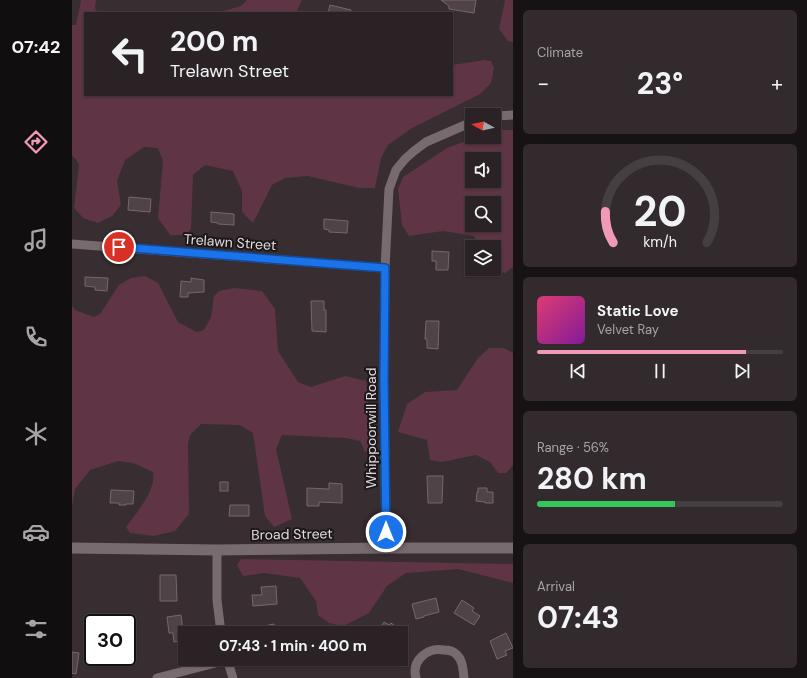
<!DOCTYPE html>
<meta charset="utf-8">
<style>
:root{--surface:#2a2225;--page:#322a2d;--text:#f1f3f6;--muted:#a5a4a7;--line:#463f42;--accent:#f09ab7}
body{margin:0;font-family:"DM Sans",sans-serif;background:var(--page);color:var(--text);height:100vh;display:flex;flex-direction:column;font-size:15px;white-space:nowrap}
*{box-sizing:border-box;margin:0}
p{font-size:13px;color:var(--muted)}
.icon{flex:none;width:22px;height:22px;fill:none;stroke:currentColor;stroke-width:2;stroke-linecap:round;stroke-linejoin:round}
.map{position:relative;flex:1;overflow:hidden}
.sheet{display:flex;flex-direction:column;gap:10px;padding:10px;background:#171314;width:294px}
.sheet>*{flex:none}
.guide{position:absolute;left:12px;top:12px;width:369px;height:84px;border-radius:0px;box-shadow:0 1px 3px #0004,0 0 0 1px var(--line);background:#2a2225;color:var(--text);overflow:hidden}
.needle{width:26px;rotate:278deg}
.tools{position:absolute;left:393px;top:108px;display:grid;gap:8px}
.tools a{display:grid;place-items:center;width:36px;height:36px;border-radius:0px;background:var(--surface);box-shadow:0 1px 3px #0004,0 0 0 1px var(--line);font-size:20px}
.speed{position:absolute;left:12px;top:614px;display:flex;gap:8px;font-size:20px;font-weight:700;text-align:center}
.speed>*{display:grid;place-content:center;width:52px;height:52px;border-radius:50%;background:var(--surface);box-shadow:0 1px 3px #0004,0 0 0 1px var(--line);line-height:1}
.speed .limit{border:2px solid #111;border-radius:6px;background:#fff;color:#111}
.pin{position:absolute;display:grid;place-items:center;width:34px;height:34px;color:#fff;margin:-17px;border:2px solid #fff;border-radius:50%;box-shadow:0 1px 4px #0007}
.me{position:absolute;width:44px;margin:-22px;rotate:0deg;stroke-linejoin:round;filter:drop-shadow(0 0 3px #0008)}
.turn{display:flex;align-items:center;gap:14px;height:84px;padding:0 20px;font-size:18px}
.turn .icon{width:52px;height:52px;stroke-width:2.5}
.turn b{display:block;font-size:28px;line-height:34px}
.big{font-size:30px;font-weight:700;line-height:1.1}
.sheet .widget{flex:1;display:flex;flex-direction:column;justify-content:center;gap:6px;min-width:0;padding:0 14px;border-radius:6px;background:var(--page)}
.sheet .dial{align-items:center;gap:0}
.dial svg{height:104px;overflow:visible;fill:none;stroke:var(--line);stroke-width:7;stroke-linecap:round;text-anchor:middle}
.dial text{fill:var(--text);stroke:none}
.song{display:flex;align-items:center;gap:12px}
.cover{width:48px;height:48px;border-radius:6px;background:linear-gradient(135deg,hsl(340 70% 55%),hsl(290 70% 35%))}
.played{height:4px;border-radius:2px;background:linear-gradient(90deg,var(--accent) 85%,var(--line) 85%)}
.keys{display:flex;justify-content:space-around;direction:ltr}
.heat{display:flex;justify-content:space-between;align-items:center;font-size:22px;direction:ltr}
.charge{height:6px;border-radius:3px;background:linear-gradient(90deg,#34c759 56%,var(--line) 0)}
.trip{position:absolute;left:106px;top:626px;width:230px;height:40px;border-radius:0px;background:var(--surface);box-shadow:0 1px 3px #0004,0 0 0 1px var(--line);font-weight:700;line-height:40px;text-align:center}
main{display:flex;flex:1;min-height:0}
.tabs{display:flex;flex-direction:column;width:72px;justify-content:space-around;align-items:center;background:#110e0f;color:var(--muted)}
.tabs .icon{width:28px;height:28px}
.tabs .selected{color:var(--accent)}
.tabs b{font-size:18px;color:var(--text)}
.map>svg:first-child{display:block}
.green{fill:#5f3444;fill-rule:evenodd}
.building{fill:#4f4347;stroke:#75686c}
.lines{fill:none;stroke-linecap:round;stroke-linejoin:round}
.minor{stroke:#786b6f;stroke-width:9}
.tertiary{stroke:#786b6f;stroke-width:11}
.route-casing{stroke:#114b97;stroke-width:10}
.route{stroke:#1a73e8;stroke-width:7}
.labels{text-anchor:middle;stroke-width:4;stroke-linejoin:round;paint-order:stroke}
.street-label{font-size:14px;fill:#e1dadc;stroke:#1c1719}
</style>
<main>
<nav class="tabs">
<b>07:42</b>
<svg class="icon selected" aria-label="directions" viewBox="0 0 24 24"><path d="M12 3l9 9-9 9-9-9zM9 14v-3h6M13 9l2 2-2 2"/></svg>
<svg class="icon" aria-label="music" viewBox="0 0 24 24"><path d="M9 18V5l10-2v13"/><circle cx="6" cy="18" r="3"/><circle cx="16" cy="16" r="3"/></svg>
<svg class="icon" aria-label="phone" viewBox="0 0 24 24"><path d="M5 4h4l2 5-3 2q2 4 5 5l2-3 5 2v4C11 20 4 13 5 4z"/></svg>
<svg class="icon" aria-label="climate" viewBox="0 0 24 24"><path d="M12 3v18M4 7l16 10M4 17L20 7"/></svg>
<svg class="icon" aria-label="car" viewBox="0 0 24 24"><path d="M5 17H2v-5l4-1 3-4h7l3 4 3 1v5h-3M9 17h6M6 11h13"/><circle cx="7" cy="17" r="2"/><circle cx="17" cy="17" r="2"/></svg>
<svg class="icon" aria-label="filters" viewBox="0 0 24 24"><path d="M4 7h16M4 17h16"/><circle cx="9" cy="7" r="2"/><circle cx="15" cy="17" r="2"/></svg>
</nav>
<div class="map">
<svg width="441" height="678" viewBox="0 0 441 678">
<rect width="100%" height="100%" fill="#382d31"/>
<g class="green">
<polygon points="9,0 24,0 23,8 26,13 13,13 13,95 380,95 380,65 413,60 419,61 422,68 419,83 408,94 340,128 316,145 309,158 303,188 287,188 236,176 213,178 200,185 181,223 170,212 170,191 161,171 133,165 121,175 119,229 114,235 98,235 86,218 91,161 86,148 72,147 53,160 45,181 49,205 40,216 26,223 11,218 2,208 7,165 3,158 0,156 0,25 4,25"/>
<polygon points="175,0 230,0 226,8 225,13 144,13 169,6"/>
<polygon points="433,0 441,0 441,42 436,41 427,29"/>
<path d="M 424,130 L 441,130 L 441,267 L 433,273 L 417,269 L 422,269 L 422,247 L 406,247 L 406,242 L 402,236 L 371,231 L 337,236 L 330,225 L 326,189 L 331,177 L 375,148 L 405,137 L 422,137 L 422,131 ZM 400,159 L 422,159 L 422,181 L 400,181 ZM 400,203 L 422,203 L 422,225 L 400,225 Z"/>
<path d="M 73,276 L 86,283 L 106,322 L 125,332 L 132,330 L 139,317 L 142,296 L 147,291 L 162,288 L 190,291 L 203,309 L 206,351 L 226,382 L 239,387 L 273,376 L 294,381 L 301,449 L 293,452 L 288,441 L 274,438 L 210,435 L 204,449 L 220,519 L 202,527 L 193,516 L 181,433 L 168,425 L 129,424 L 118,435 L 116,444 L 117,514 L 103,531 L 82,536 L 58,533 L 54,527 C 65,512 84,491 81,472 L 61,463 L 46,461 L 18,470 L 3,489 L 0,507 L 0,305 L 3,310 L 22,317 L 28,314 L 47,285 L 59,278 Z"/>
<polygon points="417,348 432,348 441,353 441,465 434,473 426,473 418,462 404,455 370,462 358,460 355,440 326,432 335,404 353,392 385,390 406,358"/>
<polygon points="169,559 441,564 441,583 386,569 334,573 315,586 297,613 271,626 257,623 246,615 244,601 228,578 192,573 171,576 165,565"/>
</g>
<g class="building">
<polygon points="369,0 404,0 402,13 377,9 377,6"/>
<polygon points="258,5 279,10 279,13 256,13"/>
<polygon points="57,197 79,199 78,212 56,210"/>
<polygon points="139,212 162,214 162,225 146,224 146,223 139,222"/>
<polygon points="252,219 276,221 275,233 257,232 257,230 252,229"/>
<polygon points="360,251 377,252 376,270 364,270 364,261 360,261"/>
<polygon points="13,277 36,278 35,291 23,290 23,287 13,286"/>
<polygon points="119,278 132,280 132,292 116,293 116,297 108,297 109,281 119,282"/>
<polygon points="239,301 252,301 252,310 254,310 254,332 240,331"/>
<polygon points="354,321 367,321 366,349 355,348 355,339 353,339"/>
<polygon points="355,476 371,476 370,503 356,503"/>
<rect x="148" y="482" width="8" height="9"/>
<polygon points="257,483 270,484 270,503 247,502 247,506 235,506 235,488 257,489"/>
<polygon points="406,488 415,488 415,492 421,492 421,503 413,503 413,502 404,501 405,492 406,492"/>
<polygon points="39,490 62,491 61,504 54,504 54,505 47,505 47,503 38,503"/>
<polygon points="158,505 177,505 177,516 157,516"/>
<polygon points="88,575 104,575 105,601 88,601"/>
<polygon points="204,586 205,604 181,606 180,595 190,595 189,587"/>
<polygon points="364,598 367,612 352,616 352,617 344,619 340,604"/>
<polygon points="390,600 402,608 400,611 408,616 402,625 382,613"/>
<polygon points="109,615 112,640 102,642 101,633 97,633 95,617"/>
<polygon points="312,622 317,625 319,623 333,633 304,633"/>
<polygon points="202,624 203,633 188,633 187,627"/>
<polygon points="434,633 441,648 433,651 435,655 425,659 418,641"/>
<polygon points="0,652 7,653 4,674 0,673"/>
</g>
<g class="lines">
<g class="minor">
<polyline points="422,116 441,115"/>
<polyline points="0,244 313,268"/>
<polyline points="314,548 312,380 313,268 317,189 324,170 333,159 342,151 354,142 400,122"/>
<polyline points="145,550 145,600 149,633"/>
<polyline points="155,659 161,678"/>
<polyline points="85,678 155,660"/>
<path d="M 344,678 C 339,660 356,647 372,650 C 376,650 381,651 384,654 C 391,660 391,670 392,678"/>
</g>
<polyline class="tertiary" points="0,548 145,550 314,548 441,548"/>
</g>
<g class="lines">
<g class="route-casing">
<polyline id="route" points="47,247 313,268 312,380 314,532"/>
</g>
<use href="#route" class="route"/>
</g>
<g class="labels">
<g class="street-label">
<text transform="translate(158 242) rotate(4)" y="5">Trelawn Street</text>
<text transform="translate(299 428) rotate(-90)" y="5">Whippoorwill Road</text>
<text transform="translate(220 534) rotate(-1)" y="5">Broad Street</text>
</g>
</g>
</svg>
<div class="tools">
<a><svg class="needle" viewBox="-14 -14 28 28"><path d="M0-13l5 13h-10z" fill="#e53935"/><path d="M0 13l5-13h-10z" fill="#a5a4a7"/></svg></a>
<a><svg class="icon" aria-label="sound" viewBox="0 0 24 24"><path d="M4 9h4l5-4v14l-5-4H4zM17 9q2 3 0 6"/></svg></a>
<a><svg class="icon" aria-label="search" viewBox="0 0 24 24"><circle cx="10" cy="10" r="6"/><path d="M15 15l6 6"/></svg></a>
<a><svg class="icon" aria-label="layers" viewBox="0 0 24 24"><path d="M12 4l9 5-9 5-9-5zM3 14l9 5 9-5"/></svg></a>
</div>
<div class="speed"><div class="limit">30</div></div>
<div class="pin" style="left:47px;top:247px;background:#d93025"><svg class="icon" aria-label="arrive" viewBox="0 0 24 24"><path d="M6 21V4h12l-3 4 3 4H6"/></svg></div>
<svg class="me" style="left:314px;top:532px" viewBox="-20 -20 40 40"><circle r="17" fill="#1a73e8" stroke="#fff" stroke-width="3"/><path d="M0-11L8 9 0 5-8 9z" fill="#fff"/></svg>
<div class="trip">07:43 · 1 min · 400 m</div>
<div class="guide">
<div class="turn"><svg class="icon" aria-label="left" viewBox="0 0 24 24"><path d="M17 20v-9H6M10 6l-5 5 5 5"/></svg><div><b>200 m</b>Trelawn Street</div></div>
</div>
</div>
<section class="sheet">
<div class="widget"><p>Climate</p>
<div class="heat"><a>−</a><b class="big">23°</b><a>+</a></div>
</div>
<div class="widget dial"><svg viewBox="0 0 100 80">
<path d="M14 69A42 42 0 1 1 86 69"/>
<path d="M14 69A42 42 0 0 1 8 45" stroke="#f09ab7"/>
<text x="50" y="56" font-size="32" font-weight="700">20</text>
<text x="50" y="72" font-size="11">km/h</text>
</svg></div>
<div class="widget">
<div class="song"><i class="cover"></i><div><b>Static Love</b><p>Velvet Ray</p></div></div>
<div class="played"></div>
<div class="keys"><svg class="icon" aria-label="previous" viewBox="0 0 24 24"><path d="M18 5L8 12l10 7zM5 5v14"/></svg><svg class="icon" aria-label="pause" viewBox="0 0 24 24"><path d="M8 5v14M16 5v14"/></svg><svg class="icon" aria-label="next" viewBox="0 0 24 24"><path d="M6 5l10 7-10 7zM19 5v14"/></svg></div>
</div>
<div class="widget"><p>Range · 56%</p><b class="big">280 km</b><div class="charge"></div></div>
<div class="widget"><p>Arrival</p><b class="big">07:43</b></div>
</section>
</main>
